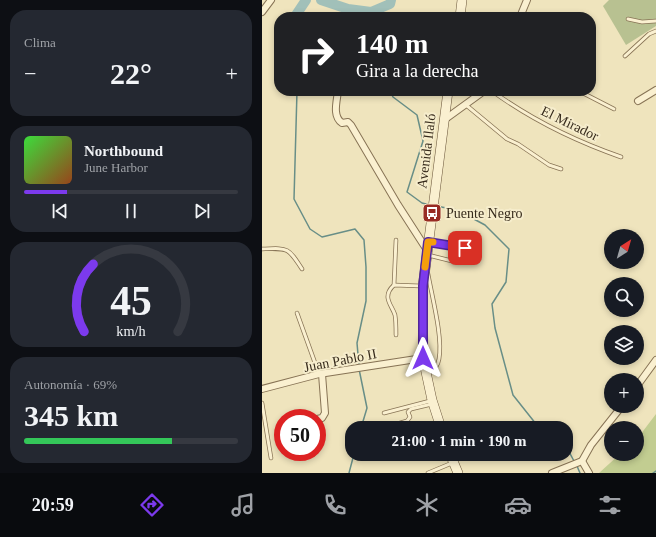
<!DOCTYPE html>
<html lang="es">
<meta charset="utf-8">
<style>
:root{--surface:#171b24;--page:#242831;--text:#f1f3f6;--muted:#9ea1a6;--line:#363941;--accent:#7c3aed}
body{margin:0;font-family:"Times New Roman",serif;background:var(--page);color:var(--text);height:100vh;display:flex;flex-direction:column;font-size:15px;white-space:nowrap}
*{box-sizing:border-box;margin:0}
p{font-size:13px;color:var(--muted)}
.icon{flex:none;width:22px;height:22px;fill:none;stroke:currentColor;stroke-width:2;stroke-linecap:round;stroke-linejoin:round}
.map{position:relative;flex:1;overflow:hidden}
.drawer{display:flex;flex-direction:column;gap:10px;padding:10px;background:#0d0f14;width:262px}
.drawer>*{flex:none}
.guide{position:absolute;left:12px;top:12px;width:322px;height:84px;border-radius:16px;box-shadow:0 2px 6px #0003;background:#202124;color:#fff;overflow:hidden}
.needle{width:26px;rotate:37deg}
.fabs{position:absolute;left:342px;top:229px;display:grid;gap:8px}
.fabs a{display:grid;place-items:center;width:40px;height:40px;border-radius:50%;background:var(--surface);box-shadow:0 2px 6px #0003;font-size:20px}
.speed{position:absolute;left:12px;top:409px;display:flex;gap:8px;font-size:20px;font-weight:700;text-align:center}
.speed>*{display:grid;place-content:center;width:52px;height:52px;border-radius:50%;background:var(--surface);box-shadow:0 2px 6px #0003;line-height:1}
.speed .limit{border:6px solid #d22;background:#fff;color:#111}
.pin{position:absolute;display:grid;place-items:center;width:34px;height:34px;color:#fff;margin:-17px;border-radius:8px;box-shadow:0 2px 6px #0006}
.me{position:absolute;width:44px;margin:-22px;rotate:0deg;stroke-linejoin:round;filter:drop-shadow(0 0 3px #0008)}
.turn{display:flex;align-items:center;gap:14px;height:84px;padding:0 16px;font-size:18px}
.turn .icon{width:52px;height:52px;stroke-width:2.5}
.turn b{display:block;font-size:28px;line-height:34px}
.big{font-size:30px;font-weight:600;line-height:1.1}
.drawer .card{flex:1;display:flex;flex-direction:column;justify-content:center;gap:6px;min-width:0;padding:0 14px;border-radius:16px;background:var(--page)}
.drawer .dial{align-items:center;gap:0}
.dial svg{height:104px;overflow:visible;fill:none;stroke:var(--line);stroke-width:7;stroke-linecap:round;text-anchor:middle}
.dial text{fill:var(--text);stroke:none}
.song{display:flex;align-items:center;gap:12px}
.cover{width:48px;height:48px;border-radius:6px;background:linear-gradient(135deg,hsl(120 70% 55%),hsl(20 70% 35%))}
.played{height:4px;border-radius:2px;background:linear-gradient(90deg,var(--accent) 20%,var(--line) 20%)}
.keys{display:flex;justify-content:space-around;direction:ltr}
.heat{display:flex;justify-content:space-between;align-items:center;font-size:22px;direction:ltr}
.charge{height:6px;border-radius:3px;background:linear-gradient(90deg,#34c759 69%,var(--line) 0)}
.trip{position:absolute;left:83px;top:421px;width:228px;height:40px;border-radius:16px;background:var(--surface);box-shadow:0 2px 6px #0003;font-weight:600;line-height:40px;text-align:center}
.dock{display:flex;height:64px;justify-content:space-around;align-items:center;background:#090b0e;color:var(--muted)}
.dock .icon{width:28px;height:28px}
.dock .current{color:var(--accent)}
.dock b{font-size:18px;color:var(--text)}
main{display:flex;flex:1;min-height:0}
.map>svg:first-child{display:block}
.green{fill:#c2cd91}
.cemetery{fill:#b8c191}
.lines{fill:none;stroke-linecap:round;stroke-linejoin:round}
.stream{stroke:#688e87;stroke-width:1.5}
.river{stroke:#a1c0b9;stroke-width:10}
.service-casing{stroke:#877355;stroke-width:4.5}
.minor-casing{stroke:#877355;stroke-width:8}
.secondary-casing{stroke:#695439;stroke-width:10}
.service{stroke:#faf0d0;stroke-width:3}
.minor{stroke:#faf0d0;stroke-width:6}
.secondary{stroke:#faf0d0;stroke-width:9}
.route-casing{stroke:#51269a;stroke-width:10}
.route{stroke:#7c3aed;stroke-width:7}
.slow{stroke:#f59e0b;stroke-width:7}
.labels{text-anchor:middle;stroke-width:4;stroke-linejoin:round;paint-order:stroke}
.street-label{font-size:14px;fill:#362a1b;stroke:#f6edcc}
.poi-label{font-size:14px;fill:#362a1b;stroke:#f6edcc;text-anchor:start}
</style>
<main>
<section class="drawer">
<div class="card"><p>Clima</p>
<div class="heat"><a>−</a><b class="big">22°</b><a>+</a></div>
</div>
<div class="card">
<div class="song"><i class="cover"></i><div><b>Northbound</b><p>June Harbor</p></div></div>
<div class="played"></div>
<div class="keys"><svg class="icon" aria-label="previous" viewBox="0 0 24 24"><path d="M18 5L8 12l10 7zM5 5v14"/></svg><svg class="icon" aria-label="pause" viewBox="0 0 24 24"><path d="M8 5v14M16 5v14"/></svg><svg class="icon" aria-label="next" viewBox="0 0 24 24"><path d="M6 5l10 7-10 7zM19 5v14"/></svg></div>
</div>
<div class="card dial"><svg viewBox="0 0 100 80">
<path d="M14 69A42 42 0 1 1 86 69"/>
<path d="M14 69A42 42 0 0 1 21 17" stroke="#7c3aed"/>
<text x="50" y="56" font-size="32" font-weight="700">45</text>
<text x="50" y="72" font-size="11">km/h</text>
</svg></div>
<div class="card"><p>Autonomía · 69%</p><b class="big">345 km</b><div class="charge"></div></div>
</section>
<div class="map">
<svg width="394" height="473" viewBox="0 0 394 473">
<rect width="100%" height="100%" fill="#efe4bd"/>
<polygon class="green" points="394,414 394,473 337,473 358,454 375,454 375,439"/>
<polygon class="cemetery" points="347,0 394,0 394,26 364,45 341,6"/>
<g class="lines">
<g class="stream">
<polyline points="35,91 32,199 48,229 60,237 93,229 102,240 104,267 104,301 95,343 97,366"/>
<polyline points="128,91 131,97 155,115 161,141 145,192 160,203 168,205"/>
<polyline points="174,206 195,210 223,225 247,249 244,282 230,304 233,328 251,395 274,424 280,428"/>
<polyline points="97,369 105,408 99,428"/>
<polyline points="304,446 313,463"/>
<polyline points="315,466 318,473"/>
<polyline points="87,473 92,454"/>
<polyline points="391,473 394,471"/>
</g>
<g class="river">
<polyline points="59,0 86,9 109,12 128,4 129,0"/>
<polyline points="35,17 34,15 44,0"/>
</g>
<g class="service-casing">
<g id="service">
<polyline points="366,19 380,22 394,21"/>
<polyline points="363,56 387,34 394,31"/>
<path d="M 230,91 C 270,120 313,141 359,157"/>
<polyline points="317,91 352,109"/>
<polyline points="204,105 245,139 256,144 287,165 299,169"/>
<polyline points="169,242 203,248"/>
<path d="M 0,249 C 26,248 26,247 40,269"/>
<polyline points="166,255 190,261"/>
<path d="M 166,274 C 170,297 181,337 177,359 C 176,365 172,370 167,373"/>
<polyline points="132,285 134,240"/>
<polyline points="35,313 57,374"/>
<path d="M 134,335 C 134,328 134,321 133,315 C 130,305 119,297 132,285 L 159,286"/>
<polyline points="0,403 9,458"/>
<polyline points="122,413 168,401"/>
<polyline points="121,428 145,421 148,417 146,412 149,409 170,404"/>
<polyline points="166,473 190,463"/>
</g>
</g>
<g class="minor-casing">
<g id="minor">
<polyline points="0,12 9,0"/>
<polyline points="258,17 265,0"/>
<path d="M 76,91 C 75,101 70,116 80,123 L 86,122 L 89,125 L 136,205 L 165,250"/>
<polyline points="376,101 394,90"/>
<polyline points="182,120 222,91"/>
<polyline points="375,386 394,360"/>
<polyline points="0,389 57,374 161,358"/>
<polyline points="55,419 60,418 63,413 60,374"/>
<polyline points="50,452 50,453"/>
<polyline points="320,461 329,445 360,406"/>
<polyline points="290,473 320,461 327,473"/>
</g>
</g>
<g class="secondary-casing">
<g id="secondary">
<polyline points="198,17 200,0"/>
<polyline points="179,428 170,400 161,358 161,286 186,91"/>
<polyline points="188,454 196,473"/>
</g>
</g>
<use href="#service" class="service"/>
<use href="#minor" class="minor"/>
<use href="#secondary" class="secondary"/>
</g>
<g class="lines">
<g class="route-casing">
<polyline id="route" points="161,358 161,286 166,242 203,248"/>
</g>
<use href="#route" class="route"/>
<polyline class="slow" points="163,267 166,242 171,242"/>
</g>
<defs>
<g id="bus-square" transform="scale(1)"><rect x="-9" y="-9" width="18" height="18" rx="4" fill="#982b23" stroke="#f6edcc"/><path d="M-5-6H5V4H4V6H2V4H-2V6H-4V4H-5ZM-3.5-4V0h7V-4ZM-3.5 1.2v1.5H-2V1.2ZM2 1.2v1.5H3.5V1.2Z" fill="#fff"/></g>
</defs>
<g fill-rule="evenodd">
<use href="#bus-square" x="170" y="213"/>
</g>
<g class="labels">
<g class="street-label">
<text transform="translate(308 123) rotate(26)" y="5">El Mirador</text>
<text transform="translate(164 151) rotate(-83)" y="5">Avenida Ilaló</text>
<text transform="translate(78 360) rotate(-11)" y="5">Juan Pablo II</text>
</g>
<g class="poi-label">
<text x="184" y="218">Puente Negro</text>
</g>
</g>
</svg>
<div class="fabs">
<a><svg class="needle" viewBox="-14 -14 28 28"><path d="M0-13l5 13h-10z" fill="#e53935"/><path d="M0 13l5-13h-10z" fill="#9ea1a6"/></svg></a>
<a><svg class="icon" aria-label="search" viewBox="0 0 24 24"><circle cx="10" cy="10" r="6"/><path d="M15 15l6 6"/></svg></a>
<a><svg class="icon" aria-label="layers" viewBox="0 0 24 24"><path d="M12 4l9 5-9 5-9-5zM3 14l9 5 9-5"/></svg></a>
<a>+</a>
<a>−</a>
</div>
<div class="speed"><div class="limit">50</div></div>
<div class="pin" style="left:203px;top:248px;background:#d93025"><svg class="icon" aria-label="arrive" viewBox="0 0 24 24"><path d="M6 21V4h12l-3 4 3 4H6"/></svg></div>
<svg class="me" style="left:161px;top:358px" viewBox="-20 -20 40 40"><path d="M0-17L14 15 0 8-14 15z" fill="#7c3aed" stroke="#fff" stroke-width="4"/></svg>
<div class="trip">21:00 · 1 min · 190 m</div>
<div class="guide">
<div class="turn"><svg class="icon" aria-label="right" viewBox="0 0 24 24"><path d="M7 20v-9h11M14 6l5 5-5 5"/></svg><div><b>140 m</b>Gira a la derecha</div></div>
</div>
</div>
</main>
<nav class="dock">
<b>20:59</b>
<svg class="icon current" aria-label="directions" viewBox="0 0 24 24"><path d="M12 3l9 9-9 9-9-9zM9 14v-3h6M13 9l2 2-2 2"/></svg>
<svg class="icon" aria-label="music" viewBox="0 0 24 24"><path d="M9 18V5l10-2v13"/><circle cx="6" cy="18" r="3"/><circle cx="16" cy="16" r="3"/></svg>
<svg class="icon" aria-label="phone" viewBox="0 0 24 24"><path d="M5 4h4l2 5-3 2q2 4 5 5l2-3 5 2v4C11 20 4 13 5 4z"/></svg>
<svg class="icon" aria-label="climate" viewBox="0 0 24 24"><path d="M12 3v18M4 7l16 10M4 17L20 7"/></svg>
<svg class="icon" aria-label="car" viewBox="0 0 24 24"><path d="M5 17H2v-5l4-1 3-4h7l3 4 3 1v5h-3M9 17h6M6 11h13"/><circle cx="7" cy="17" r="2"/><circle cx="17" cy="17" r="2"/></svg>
<svg class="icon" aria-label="filters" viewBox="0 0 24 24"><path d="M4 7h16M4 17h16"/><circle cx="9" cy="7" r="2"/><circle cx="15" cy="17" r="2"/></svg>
</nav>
